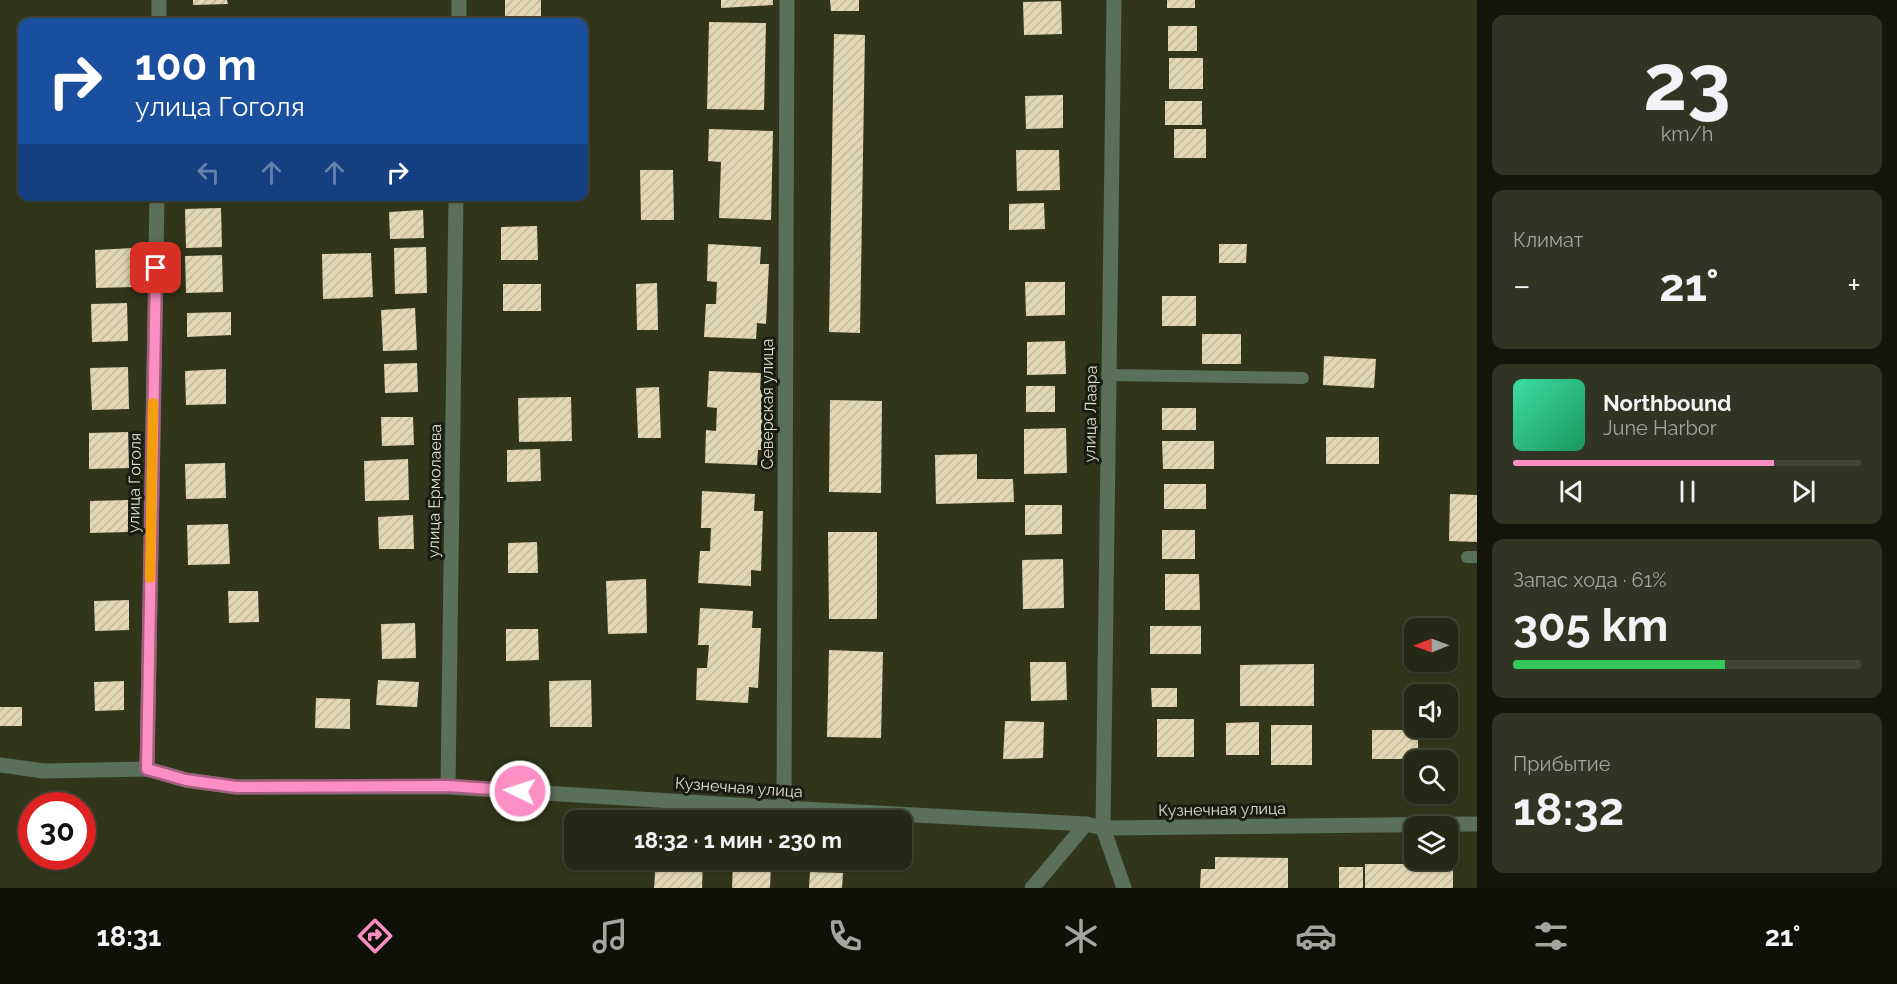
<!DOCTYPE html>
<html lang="ru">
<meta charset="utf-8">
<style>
:root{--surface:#252814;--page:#313422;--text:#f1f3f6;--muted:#a3a6a0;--line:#424434;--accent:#fb8fc4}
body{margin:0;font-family:Raleway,sans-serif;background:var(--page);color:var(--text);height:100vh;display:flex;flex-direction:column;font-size:22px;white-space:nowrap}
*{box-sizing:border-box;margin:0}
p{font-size:20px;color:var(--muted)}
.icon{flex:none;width:33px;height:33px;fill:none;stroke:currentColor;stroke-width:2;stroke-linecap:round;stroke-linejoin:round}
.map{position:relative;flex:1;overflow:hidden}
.details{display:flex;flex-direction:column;gap:15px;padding:15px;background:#14160b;width:420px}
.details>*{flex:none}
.banner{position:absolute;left:18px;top:18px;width:570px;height:183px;border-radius:12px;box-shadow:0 2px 4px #0004,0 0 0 2px var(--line);background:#1a4fa0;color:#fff;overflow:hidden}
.needle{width:39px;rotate:269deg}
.controls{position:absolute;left:1404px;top:618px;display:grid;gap:12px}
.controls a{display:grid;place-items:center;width:54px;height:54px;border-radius:12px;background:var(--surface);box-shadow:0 2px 4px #0004,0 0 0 2px var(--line);font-size:30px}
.speed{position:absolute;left:18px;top:792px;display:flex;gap:12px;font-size:30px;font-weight:700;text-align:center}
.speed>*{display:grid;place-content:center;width:78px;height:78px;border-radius:50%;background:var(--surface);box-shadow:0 2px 4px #0004,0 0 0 2px var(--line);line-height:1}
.speed .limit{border:9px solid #d22;background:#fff;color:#111}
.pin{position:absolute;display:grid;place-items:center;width:51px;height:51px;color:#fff;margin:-26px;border-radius:12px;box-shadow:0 3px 9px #0006}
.me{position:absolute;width:66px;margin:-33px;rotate:274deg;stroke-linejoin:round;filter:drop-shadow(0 0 4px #0008)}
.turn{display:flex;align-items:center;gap:21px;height:126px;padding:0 18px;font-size:27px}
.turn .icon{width:78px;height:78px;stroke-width:2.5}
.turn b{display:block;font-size:42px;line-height:51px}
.lanes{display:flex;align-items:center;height:57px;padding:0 18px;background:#0003;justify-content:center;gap:30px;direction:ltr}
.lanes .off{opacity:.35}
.big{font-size:45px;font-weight:700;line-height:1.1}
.details .widget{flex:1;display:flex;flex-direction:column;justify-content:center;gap:9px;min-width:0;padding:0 21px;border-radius:12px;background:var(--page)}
.details .dial{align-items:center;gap:0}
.dial b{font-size:78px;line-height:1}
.song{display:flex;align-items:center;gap:18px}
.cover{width:72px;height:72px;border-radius:9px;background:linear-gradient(135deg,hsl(160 70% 55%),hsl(150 70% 35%))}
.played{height:6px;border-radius:3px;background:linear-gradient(90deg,var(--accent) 75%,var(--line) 75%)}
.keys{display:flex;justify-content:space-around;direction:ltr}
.heat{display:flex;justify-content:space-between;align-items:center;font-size:33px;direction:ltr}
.charge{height:9px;border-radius:4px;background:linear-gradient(90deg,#34c759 61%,var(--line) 0)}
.trip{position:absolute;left:564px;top:810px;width:348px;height:60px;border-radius:12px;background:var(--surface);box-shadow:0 2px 4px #0004,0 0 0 2px var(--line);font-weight:700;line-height:60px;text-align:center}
.tabs{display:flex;height:96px;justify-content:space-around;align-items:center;background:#0f1008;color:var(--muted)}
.tabs .icon{width:42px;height:42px}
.tabs .on{color:var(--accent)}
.tabs b{font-size:27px;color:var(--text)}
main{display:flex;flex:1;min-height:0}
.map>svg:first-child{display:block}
.building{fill:url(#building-hatch)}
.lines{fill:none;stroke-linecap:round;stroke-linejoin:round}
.lane{stroke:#5a7059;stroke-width:12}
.street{stroke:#5a7059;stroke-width:15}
.route-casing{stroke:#a35d7f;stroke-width:15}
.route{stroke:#fb8fc4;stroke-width:10}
.slow{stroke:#f59e0b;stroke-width:10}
.labels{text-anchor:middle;stroke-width:6;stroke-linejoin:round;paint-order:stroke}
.street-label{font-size:16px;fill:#dce0cf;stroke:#1a1c10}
</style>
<main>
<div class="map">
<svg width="1477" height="888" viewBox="0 0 1477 888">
<defs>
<pattern id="building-hatch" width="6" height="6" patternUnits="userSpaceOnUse" patternTransform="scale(1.5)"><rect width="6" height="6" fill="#e2d7b5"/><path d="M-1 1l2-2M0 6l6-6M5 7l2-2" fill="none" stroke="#c2b99d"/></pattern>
</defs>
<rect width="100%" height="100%" fill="#31361a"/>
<g class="building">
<polygon points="193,0 227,0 228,4 193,5"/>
<rect x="505" y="0" width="36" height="22"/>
<polygon points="721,0 773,0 773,5 721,8"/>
<polygon points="830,0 859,0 859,11 831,11"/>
<rect x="1167" y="0" width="28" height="8"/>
<polygon points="1061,1 1062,34 1024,35 1023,2"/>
<polygon points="133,16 134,22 97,22 97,17"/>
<polygon points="709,22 766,23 764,110 707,109"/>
<rect x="1168" y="26" width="29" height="25"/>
<polygon points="834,34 865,35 860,333 829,332"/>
<rect x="1169" y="58" width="34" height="31"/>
<polygon points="1063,95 1063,128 1026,129 1025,96"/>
<rect x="1165" y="101" width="37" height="24"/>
<polygon points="709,129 773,131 771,220 719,218 721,162 708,161"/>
<rect x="1174" y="129" width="32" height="29"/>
<polygon points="1016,150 1059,150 1060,190 1017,191"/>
<polygon points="640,170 673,170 674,220 641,220"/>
<polygon points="1044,203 1045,229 1009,230 1009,204"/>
<polygon points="221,208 222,247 186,248 185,209"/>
<polygon points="423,210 424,238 390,239 389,212"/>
<polygon points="537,226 538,260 501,260 501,227"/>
<polygon points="708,244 761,247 760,264 769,264 766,324 757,323 756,339 704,337 706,304 716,304 717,282 707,281"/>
<polygon points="1219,244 1247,244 1246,263 1219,263"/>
<polygon points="426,247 427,293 395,294 394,248"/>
<polygon points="133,248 134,287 96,288 95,250"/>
<polygon points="371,253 373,297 323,299 322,254"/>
<polygon points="222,255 223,292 186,293 185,256"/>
<polygon points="1025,282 1065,282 1065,315 1026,316"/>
<polygon points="657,283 658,330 637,330 636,284"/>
<rect x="503" y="284" width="38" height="27"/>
<rect x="1162" y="296" width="34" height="30"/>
<polygon points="127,303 128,341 92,342 91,304"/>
<polygon points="415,308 417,350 383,351 381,310"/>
<polygon points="231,312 231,335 187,337 187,313"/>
<rect x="1202" y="334" width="39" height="30"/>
<polygon points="1065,341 1066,374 1027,375 1027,342"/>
<polygon points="1324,356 1376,359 1374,388 1323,385"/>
<polygon points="417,363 418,392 385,393 384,364"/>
<polygon points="128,367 129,409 92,410 90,368"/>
<polygon points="226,369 226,404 186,405 185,371"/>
<polygon points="709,371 761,373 760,390 770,391 767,450 758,450 757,465 705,463 706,430 716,431 717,408 707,407"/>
<rect x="1026" y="386" width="29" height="26"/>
<polygon points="659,387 661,438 638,438 636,388"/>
<polygon points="571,397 572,441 519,442 518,398"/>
<polygon points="830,400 882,401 881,493 829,492"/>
<rect x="1162" y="408" width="34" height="22"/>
<polygon points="381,417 413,417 414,445 382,446"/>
<polygon points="1066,428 1067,473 1024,474 1024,429"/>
<polygon points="128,432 129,468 89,469 89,433"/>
<rect x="1326" y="437" width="53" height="27"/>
<polygon points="1162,441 1214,441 1214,469 1163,469"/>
<polygon points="540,449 541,481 507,482 507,450"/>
<polygon points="977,454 977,479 1013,479 1014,502 936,504 935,455"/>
<polygon points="408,459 409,500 365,501 364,461"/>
<polygon points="225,463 226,498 186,499 185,464"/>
<rect x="1164" y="484" width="42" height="25"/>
<polygon points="702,491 755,494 754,511 763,511 761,571 751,570 751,586 698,583 700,551 710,551 711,528 701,528"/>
<polygon points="1450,494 1477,495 1477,542 1449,541"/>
<polygon points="128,500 128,532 90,533 90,501"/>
<polygon points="1025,505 1062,505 1062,534 1025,535"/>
<polygon points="413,515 414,549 379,549 378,517"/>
<polygon points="228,524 230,564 188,565 187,525"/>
<rect x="1162" y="530" width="33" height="29"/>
<polygon points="828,532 877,532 877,619 829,619"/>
<polygon points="537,542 538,573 508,573 508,543"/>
<polygon points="1063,559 1064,608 1023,609 1022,560"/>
<polygon points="1165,574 1199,574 1200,610 1165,610"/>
<polygon points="646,579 647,633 608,634 606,581"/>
<polygon points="228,591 258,591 259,622 229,623"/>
<polygon points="129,600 129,630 95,631 94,601"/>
<polygon points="700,608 753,611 752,628 761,628 758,688 749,687 748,703 696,700 697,668 707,668 709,645 698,645"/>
<polygon points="415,623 416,658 382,659 381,624"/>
<rect x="1150" y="626" width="51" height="28"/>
<polygon points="506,629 538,629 539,660 506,661"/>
<polygon points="829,650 883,652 881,738 827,737"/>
<polygon points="1030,662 1066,662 1067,700 1031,701"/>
<polygon points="1314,664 1314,706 1240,706 1240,665"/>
<polygon points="378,680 419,682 417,707 376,705"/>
<polygon points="591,680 592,727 550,727 549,681"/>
<polygon points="124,681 124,710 95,711 94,682"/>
<polygon points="1151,688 1177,688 1177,707 1152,707"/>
<polygon points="316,698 350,699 350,729 315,728"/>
<rect x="0" y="707" width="22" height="19"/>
<rect x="1157" y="719" width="37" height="38"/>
<polygon points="1005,721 1044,722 1043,758 1003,759"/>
<polygon points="1259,722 1259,755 1226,755 1226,723"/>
<rect x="1271" y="725" width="41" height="40"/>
<rect x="1372" y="730" width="46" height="29"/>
<polygon points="1215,857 1288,858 1288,888 1200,888 1201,869 1215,869"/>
<polygon points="656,860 703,860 702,888 654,888"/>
<polygon points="733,862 771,863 770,888 732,888"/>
<rect x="1365" y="864" width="88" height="24"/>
<rect x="1339" y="867" width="24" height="21"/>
<polygon points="810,872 843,873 842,888 809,888"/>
</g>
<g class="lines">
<g class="lane">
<polyline points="1109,375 1303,378"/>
<polyline points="1467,557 1477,557"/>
</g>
<g class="street">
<polyline points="159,0 159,22"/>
<polyline points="1114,0 1103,828 1124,888"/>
<polyline points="459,22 459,0"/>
<polyline points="0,765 44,771 147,769 186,780 236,787 448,787 784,808 1086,824 1103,828 1477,824"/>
<polyline points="147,769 157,196"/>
<polyline points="448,787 456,196"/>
<polyline points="784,808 787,0"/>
<polyline points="1032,888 1086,824"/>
</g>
</g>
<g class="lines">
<g class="route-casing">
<polyline id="route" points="156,268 147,769 186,780 236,787 448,786 520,791"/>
</g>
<use href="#route" class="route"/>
<polyline class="slow" points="150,578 153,403"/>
</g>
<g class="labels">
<g class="street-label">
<text transform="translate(767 404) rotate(-90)" y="6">Северская улица</text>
<text transform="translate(1090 414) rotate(-89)" y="6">улица Лаара</text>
<text transform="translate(134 483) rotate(-89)" y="6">улица Гоголя</text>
<text transform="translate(434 491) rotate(-89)" y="6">улица Ермолаева</text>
<text transform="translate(739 787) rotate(4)" y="6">Кузнечная улица</text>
<text transform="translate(1222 809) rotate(-1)" y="6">Кузнечная улица</text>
</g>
</g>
</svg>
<div class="controls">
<a><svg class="needle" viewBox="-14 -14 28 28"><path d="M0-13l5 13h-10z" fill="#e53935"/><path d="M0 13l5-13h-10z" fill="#a3a6a0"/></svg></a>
<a><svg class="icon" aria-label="sound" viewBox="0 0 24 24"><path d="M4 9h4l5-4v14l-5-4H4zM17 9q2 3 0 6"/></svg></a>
<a><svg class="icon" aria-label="search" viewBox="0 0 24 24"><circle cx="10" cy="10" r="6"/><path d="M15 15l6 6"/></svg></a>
<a><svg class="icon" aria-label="layers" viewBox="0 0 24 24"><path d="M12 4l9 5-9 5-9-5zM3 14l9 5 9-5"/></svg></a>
</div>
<div class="speed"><div class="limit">30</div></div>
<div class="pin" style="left:156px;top:268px;background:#d93025"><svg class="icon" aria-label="arrive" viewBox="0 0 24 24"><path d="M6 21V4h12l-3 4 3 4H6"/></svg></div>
<svg class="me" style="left:520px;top:791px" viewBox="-20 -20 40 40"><circle r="17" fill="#fb8fc4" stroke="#fff" stroke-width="3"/><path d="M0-11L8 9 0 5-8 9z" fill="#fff"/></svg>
<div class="trip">18:32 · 1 мин · 230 m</div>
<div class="banner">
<div class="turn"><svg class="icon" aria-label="right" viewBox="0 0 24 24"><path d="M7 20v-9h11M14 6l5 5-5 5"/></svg><div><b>100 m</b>улица Гоголя</div></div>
<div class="lanes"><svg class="icon off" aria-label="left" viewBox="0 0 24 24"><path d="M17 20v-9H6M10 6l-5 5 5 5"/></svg><svg class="icon off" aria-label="ahead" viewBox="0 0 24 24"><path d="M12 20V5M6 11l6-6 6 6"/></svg><svg class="icon off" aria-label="ahead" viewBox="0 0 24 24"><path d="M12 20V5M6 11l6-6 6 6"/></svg><svg class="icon" aria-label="right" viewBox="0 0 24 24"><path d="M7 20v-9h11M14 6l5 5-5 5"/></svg></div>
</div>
</div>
<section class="details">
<div class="widget dial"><b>23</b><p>km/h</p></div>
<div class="widget"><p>Климат</p>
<div class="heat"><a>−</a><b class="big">21°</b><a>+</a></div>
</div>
<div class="widget">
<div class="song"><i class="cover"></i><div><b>Northbound</b><p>June Harbor</p></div></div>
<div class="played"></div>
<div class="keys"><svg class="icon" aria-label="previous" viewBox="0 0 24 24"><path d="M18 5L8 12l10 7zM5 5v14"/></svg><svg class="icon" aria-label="pause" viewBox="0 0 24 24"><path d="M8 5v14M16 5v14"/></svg><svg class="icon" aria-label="next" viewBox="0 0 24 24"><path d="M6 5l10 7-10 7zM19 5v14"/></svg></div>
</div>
<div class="widget"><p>Запас хода · 61%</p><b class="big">305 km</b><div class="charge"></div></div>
<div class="widget"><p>Прибытие</p><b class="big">18:32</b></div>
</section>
</main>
<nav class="tabs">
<b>18:31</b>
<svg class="icon on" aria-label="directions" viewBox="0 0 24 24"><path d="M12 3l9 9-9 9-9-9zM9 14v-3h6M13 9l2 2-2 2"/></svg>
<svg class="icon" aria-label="music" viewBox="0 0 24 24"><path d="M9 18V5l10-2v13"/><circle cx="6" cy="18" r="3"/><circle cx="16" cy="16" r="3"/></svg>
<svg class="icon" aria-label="phone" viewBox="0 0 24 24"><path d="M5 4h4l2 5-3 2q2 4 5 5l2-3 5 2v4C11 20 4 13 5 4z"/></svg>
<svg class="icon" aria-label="climate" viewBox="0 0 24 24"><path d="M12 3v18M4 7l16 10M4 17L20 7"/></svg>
<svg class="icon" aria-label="car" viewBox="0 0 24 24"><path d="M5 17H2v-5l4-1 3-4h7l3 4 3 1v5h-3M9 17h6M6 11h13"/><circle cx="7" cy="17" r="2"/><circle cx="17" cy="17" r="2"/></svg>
<svg class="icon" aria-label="filters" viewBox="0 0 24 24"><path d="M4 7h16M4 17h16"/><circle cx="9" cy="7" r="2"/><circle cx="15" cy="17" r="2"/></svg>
<b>21°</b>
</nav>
